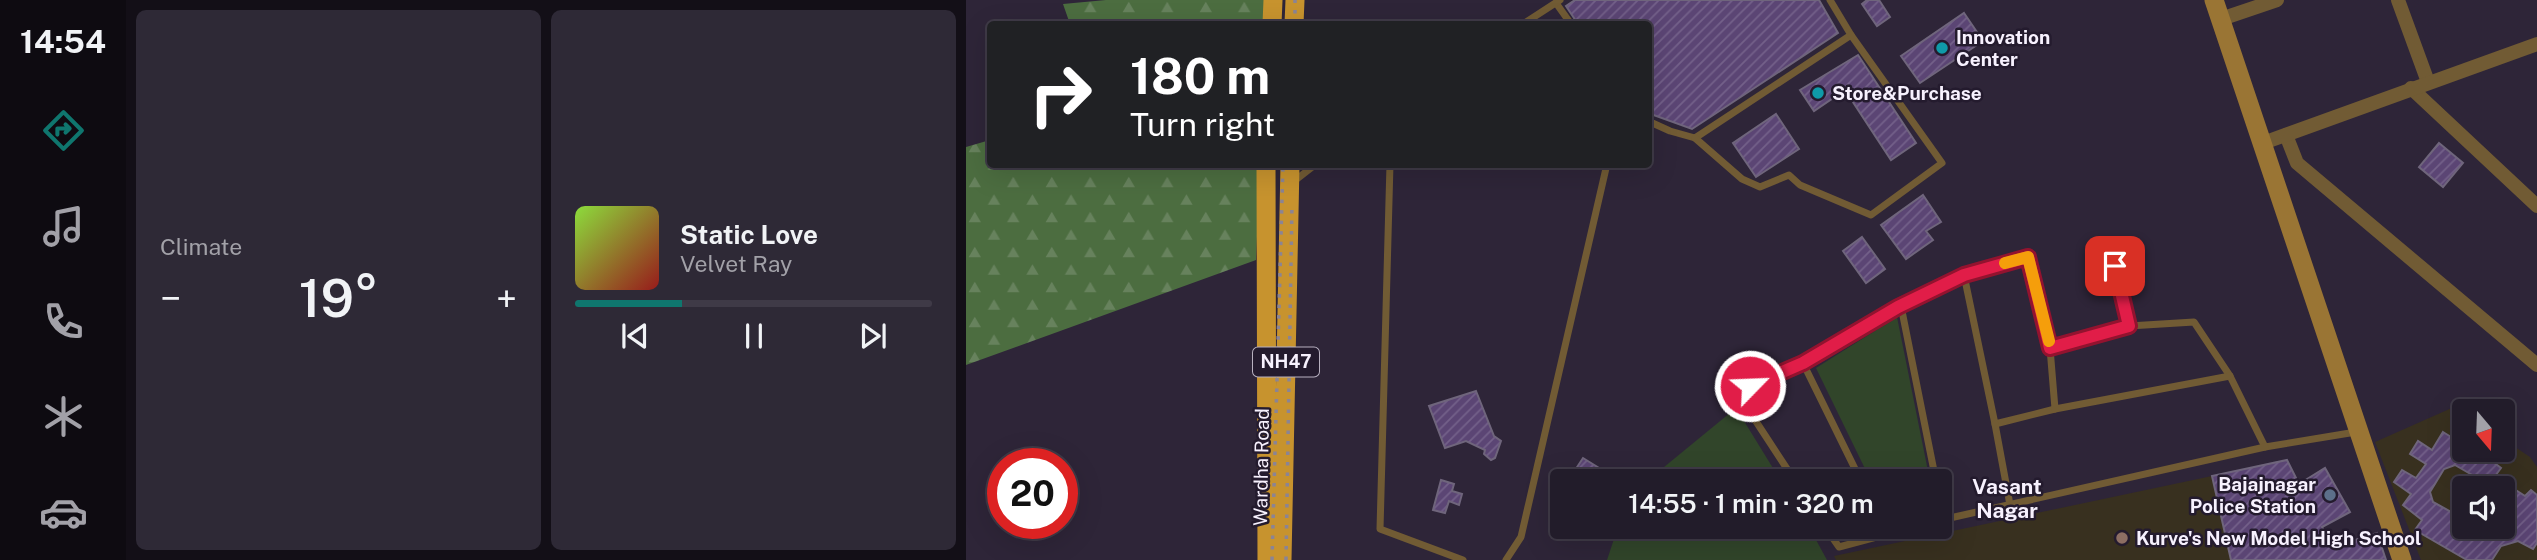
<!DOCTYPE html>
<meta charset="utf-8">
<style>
:root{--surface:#221c2a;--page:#2e2936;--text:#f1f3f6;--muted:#a2a1a8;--line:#3f3a47;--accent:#0f766e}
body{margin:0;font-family:"Public Sans",sans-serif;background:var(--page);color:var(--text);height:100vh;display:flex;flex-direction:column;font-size:26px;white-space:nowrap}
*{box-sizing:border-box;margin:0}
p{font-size:23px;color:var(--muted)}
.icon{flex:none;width:38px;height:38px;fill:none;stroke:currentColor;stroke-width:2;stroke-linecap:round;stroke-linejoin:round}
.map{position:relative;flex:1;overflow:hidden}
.panel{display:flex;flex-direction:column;gap:10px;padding:10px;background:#130f17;width:840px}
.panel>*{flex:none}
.guide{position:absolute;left:21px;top:21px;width:665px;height:147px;border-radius:7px;box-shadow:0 7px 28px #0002,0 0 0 2px var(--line);background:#202124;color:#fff;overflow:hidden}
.needle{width:46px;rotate:161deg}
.buttons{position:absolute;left:1486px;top:399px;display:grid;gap:14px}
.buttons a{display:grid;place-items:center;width:63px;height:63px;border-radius:7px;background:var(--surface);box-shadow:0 7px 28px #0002,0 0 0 2px var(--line);font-size:35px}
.speed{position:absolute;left:21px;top:448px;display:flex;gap:14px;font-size:35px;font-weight:700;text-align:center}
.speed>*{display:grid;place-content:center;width:91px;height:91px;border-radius:50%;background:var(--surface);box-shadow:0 7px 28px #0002,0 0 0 2px var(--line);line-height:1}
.speed .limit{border:10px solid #d22;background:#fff;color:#111}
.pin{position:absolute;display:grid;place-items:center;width:60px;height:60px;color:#fff;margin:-30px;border-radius:14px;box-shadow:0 4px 10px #0006}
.me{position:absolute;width:77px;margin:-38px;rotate:66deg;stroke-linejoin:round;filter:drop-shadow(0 0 5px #0008)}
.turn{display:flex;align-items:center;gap:24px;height:147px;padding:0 28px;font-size:32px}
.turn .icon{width:91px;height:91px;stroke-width:2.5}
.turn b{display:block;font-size:49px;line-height:60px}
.big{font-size:52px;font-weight:600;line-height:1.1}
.panel .card{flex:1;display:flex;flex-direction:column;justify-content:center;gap:10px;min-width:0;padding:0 24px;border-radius:10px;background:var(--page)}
.song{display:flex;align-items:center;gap:21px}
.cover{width:84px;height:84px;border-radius:10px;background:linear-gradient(135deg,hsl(90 70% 55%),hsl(0 70% 35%))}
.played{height:7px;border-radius:4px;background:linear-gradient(90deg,var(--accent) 30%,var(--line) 30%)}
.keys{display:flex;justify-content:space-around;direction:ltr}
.heat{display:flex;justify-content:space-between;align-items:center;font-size:38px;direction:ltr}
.panel .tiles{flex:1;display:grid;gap:10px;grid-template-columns:repeat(2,1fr)}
.trip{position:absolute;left:584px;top:469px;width:402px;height:70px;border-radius:7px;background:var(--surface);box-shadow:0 7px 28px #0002,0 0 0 2px var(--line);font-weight:600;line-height:70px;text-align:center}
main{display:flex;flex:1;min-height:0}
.menu{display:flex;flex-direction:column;width:126px;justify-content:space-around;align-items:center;background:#0e0b11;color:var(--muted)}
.menu .icon{width:49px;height:49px}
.menu .selected{color:var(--accent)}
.menu b{font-size:32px;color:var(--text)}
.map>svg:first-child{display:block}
.education{fill:#38301f;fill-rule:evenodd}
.forest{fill:url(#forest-firs)}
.garden{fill:#31452a}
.building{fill:url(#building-hatch);stroke:#6f657c;stroke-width:2}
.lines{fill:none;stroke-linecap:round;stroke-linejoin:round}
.service{stroke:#715b34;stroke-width:7}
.minor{stroke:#715b34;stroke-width:14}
.secondary{stroke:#9a7534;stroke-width:19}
.trunk{stroke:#c7932e;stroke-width:19}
.rail{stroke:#8b8494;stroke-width:3.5;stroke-dasharray:3.5 7;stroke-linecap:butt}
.route-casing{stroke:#92132f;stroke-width:18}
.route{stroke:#e11d48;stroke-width:12}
.slow{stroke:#f59e0b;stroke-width:12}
.culture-dot{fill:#0f9aa8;stroke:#241b2e;stroke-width:2.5}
.service-dot{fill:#5c6f8a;stroke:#241b2e;stroke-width:2.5}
.education-dot{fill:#8d6e63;stroke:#241b2e;stroke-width:2.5}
.labels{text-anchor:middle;stroke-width:5;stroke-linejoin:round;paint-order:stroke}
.shield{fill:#241b2e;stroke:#b8b1c0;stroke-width:2}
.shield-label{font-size:18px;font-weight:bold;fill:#f7f1fe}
.poi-label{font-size:19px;font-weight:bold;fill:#f7f1fe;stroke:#241b2e;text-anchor:start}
.street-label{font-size:19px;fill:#f7f1fe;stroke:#241b2e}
.neighbourhood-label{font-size:21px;font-weight:bold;fill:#f7f1fe;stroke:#241b2e}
</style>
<main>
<nav class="menu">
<b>14:54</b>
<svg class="icon selected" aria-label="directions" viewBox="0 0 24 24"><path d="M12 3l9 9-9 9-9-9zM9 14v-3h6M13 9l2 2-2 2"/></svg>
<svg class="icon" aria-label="music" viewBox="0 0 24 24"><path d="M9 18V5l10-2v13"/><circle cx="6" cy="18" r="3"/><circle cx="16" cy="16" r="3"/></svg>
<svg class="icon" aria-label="phone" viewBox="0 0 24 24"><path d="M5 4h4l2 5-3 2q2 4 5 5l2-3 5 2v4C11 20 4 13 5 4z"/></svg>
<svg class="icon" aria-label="climate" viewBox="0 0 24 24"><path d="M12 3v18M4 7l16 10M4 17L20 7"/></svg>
<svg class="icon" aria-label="car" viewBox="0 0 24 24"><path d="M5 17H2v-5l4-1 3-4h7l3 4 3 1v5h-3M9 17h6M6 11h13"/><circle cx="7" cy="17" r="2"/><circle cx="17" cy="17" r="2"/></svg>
</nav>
<section class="panel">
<div class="tiles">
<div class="card"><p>Climate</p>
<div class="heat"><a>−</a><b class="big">19°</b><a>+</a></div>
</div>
<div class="card">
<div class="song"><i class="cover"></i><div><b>Static Love</b><p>Velvet Ray</p></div></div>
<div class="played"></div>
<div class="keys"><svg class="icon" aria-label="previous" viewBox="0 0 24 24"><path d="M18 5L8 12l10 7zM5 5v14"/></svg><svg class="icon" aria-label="pause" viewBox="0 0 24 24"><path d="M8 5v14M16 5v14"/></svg><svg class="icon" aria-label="next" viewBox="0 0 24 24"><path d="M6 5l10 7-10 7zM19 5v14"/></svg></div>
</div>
</div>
</section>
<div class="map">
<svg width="1571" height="560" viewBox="0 0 1571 560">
<defs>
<pattern id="forest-firs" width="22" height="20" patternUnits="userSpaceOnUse" patternTransform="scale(1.75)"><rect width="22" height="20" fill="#4c6d40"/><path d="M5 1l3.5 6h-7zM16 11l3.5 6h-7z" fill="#67825d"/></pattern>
<pattern id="building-hatch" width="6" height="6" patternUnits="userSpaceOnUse" patternTransform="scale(1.75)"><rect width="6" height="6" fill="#5b4574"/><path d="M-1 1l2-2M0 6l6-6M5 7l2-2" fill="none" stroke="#736089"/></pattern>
</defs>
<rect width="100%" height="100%" fill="#2e2538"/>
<g class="education">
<path d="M 1488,407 L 1498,413 L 1498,450 L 1536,450 L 1537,439 L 1564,457 L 1571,467 L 1571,560 L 1455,560 L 1409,442 ZM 1498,488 L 1536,488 L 1536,527 L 1498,527 Z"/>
<polygon points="1246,476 1265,560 870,560 868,556"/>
</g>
<g class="forest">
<polygon points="140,0 300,0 299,24 104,24 97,4"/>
<polygon points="24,140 24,164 294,165 290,260 0,365 0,147"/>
</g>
<g class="garden">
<polygon points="931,317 964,481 905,481 850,368"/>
<polygon points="770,408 815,481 681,481"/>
<polygon points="652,527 843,527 861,560 641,560"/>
</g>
<g class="building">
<polygon points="609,0 853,0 872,33 726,129 682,113 682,24 612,24 600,6"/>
<polygon points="901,0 913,0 924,17 911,26 896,4"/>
<polygon points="998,13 1017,41 954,83 935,56"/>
<polygon points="892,55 950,143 925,160 879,90 848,111 834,90"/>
<polygon points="810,114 833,149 790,177 767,143"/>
<polygon points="1473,143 1497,163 1477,187 1453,167"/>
<polygon points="957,195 975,222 960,231 967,240 940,259 915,225"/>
<polygon points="896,237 919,269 900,283 877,251"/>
<polygon points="510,391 528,436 535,441 529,458 525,460 518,454 519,450 500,441 479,448 463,406"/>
<polygon points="1477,432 1498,445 1498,450 1511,450 1535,468 1520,488 1516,488 1513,479 1489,465 1478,469 1464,492 1467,502 1498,519 1498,527 1536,527 1536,487 1542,485 1559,496 1565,490 1571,495 1571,543 1567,549 1552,541 1535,546 1526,560 1501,560 1449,530 1456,520 1437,505 1445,494 1428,482 1436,470 1450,478 1460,464 1444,454 1452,441 1466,450"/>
<polygon points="617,458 654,481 602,481"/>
<polygon points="1321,460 1333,484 1359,468 1384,512 1356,527 1367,547 1411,533 1420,560 1265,560 1246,476"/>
<polygon points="475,480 488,484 486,491 496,494 493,505 483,501 479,513 467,510"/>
</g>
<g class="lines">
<g class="service">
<polyline points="590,3 605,24"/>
<polyline points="557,24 594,0"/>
<polyline points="682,121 704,131 729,138 885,35 864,0"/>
<polyline points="729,138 776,179 794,187 823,175 834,185 905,215 976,163 885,35"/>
<polyline points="424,164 414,529 497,560"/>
<polyline points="327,182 350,164"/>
<polyline points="1149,266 1163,326 1228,322 1264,376 1299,447 1390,432"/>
<polyline points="998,275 1029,424 1089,409"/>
<polyline points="935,306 970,481"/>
<polyline points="1084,348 1089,409 1264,376"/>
<polyline points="837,363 895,481"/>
<polyline points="1029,424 1044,505"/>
<polyline points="829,481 776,400 784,386 837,363 932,307 998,275 1062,257 1084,348 1163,326"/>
<polyline points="975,504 978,519"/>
<polyline points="975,520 1299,447"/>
<polyline points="859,527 873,547 948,527"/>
<polyline points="540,560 555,537 641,164"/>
</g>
<g class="minor">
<polyline points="1432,0 1462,82"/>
<polyline points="1255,19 1311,0"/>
<polyline points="1445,88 1571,206"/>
<polyline points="1320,135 1331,163 1571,365"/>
<polyline points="1297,143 1571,44"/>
</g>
<polyline class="secondary" points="1248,0 1436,560"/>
<g class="trunk">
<polyline points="306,24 307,0"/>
<polyline points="328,24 329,0"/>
<polyline points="300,164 301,560"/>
<polyline points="316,560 324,164"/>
</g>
<g class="rail">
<polyline points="329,24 329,0"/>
<polyline points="306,560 317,164"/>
<polyline points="320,560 326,203"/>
</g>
</g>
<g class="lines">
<g class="route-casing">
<polyline id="route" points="784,386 837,363 932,307 998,275 1062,257 1084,348 1163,326 1149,266"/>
</g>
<use href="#route" class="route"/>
<polyline class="slow" points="1039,263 1062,257 1083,341"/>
</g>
<g class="culture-dot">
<circle cx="976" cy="48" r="7"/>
<circle cx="852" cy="93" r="7"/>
</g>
<circle class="service-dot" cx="1364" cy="495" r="7"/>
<circle class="education-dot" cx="1156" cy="538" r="7"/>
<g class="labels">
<rect class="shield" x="287" y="347.5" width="66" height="29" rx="5"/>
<g class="shield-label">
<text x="320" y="368">NH47</text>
</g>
<g class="poi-label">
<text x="990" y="44">Innovation<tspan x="990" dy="22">Center</tspan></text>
<text x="866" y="100">Store&amp;Purchase</text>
<text x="1350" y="491" text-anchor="end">Bajajnagar<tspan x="1350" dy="22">Police Station</tspan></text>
<text x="1170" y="545">Kurve's New Model High School</text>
</g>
<g class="street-label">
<text transform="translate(295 467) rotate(-89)" y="7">Wardha Road</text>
</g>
<g class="neighbourhood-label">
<text x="1041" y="494">Vasant<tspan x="1041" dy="24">Nagar</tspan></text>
</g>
</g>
</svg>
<div class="buttons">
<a><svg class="needle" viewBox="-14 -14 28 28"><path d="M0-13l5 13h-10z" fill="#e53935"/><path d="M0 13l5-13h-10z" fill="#a2a1a8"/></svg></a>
<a><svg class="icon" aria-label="sound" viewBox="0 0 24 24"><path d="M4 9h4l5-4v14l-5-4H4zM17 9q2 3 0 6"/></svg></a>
</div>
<div class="speed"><div class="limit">20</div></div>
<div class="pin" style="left:1149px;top:266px;background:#d93025"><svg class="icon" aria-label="arrive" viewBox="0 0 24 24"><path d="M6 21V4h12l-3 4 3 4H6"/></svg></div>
<svg class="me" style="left:784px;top:386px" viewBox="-20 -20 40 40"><circle r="17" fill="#e11d48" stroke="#fff" stroke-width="3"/><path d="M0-11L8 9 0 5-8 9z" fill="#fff"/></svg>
<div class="trip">14:55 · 1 min · 320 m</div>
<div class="guide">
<div class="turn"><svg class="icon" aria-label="right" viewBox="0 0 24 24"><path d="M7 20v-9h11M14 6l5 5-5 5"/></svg><div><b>180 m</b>Turn right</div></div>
</div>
</div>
</main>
